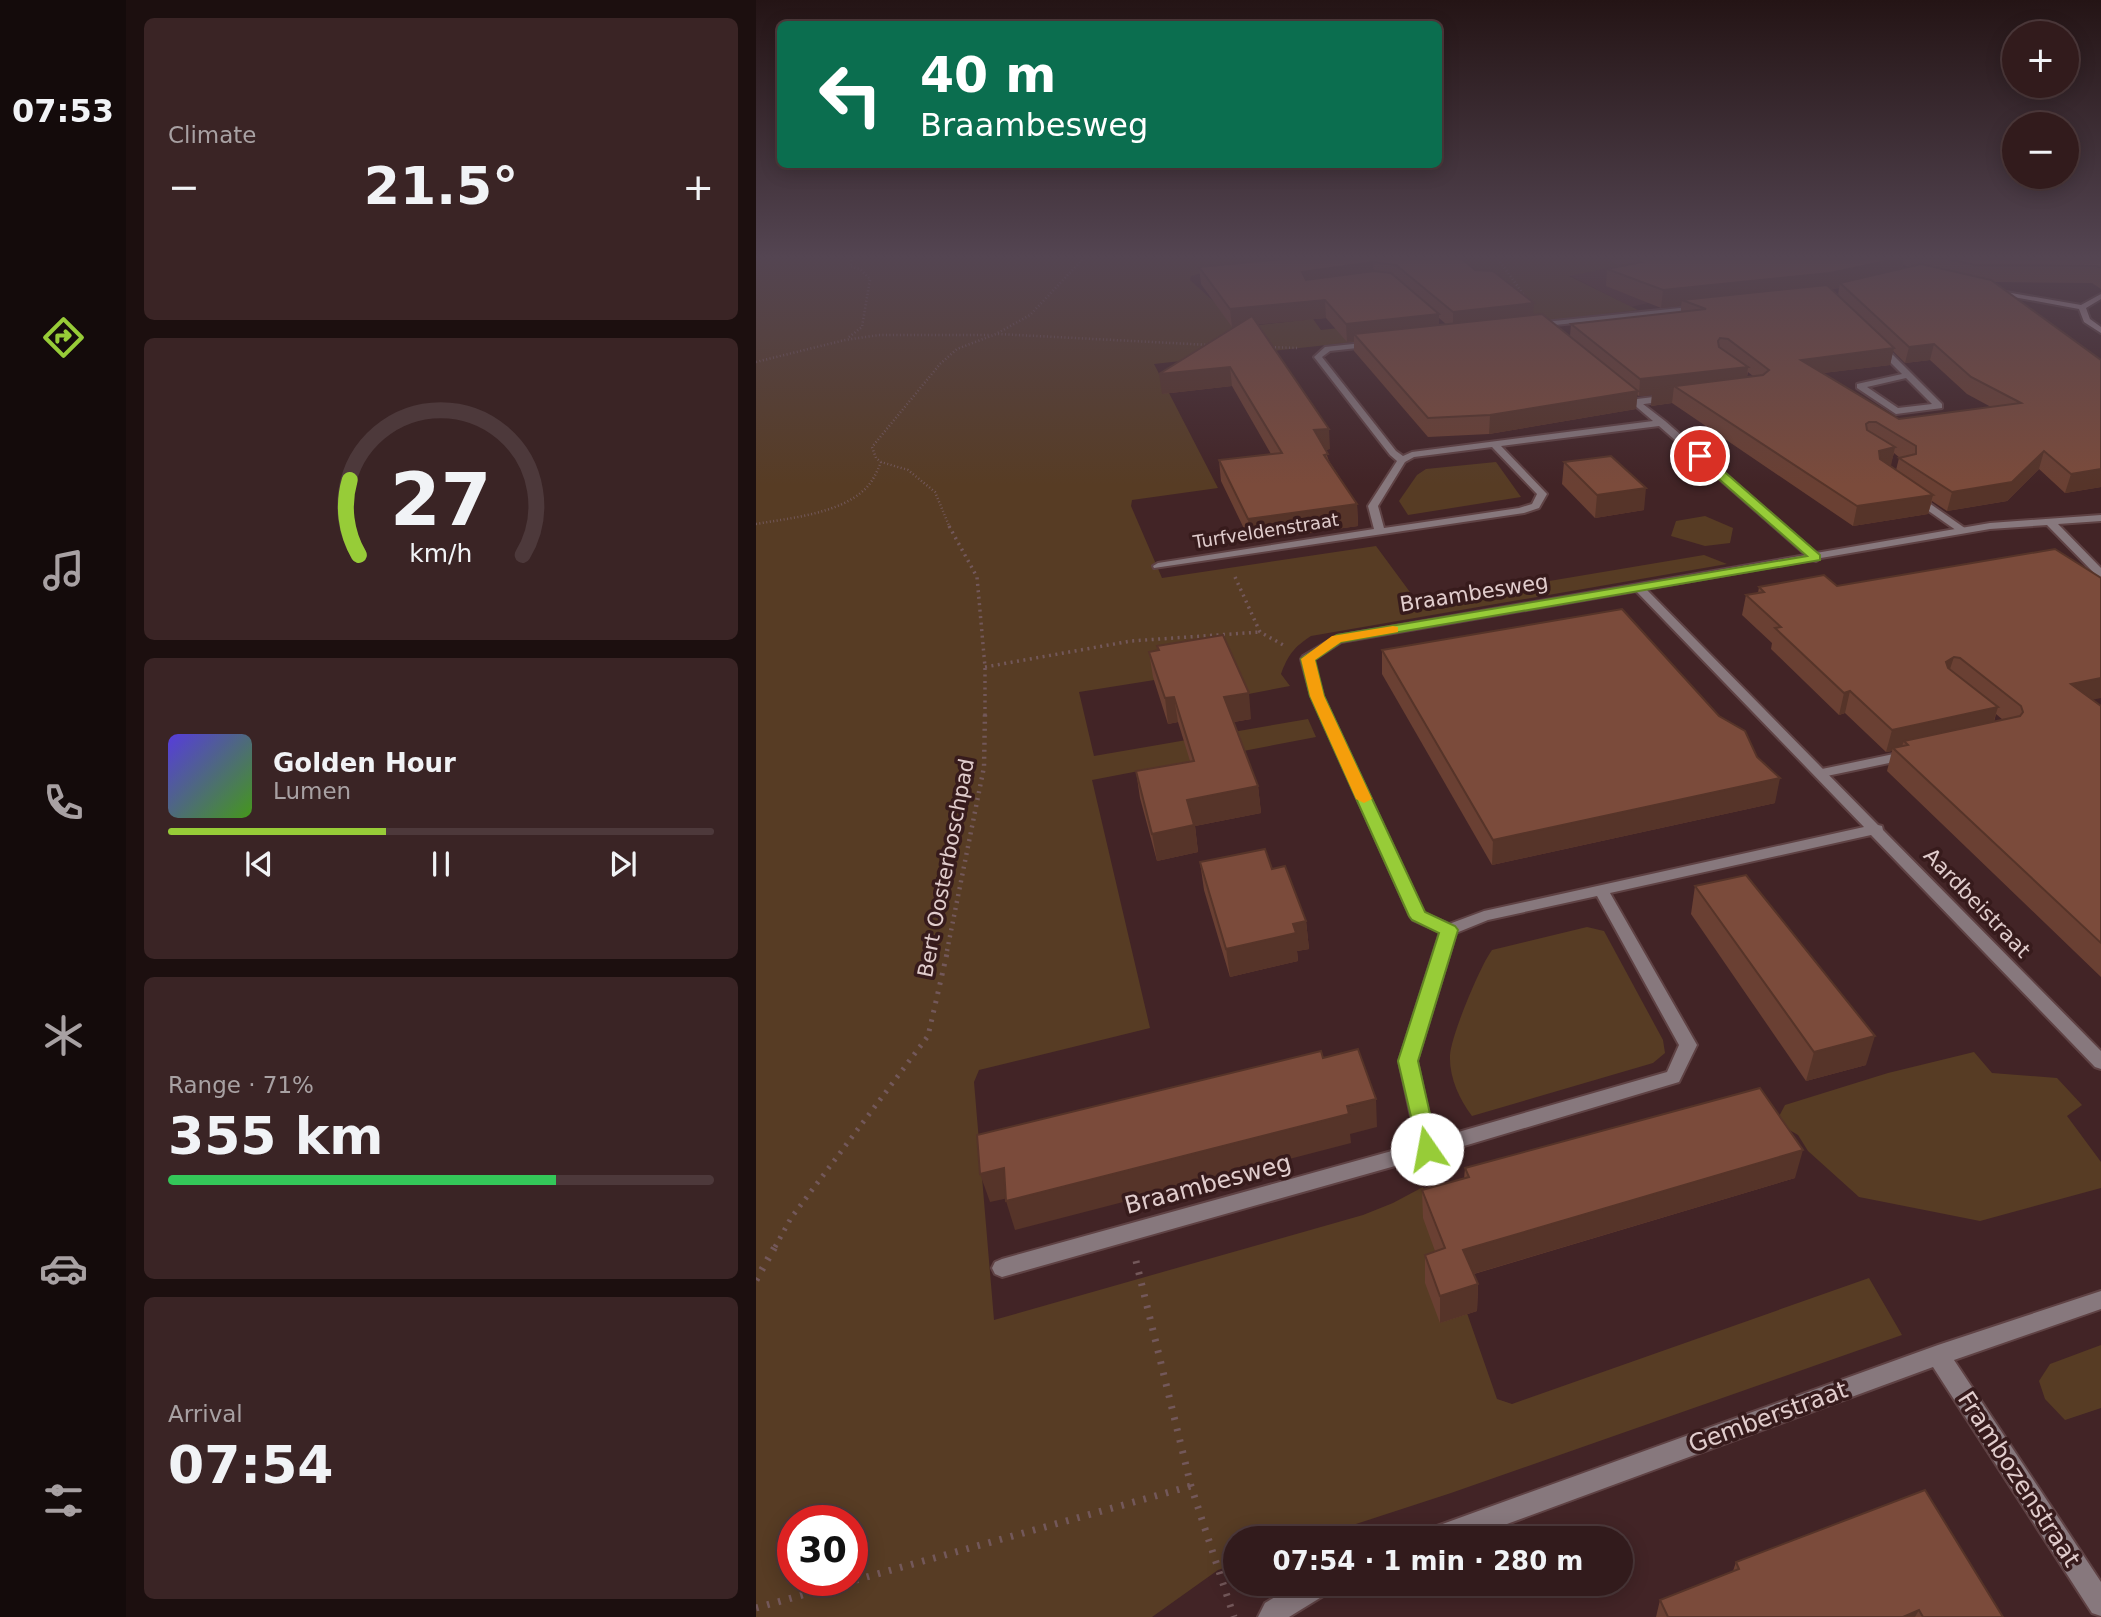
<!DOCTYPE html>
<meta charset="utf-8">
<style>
:root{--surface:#321b1c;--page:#3a2425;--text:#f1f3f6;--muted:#a8a1a3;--line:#4d393b;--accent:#97cc38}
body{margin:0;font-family:"DejaVu Sans",sans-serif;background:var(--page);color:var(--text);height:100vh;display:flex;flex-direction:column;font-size:26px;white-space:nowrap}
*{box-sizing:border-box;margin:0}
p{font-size:23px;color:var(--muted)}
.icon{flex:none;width:38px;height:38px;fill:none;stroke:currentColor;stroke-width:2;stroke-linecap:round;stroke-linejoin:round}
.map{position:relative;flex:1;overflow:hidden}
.details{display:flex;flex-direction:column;gap:18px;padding:18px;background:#1c0f0f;width:630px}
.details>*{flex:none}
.guide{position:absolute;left:21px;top:21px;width:665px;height:147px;border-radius:10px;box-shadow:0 4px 18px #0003,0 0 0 2px var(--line);background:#0b6e4f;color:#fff;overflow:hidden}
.fabs{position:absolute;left:1246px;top:21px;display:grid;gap:14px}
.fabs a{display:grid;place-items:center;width:77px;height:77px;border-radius:50%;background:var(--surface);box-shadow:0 4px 18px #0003,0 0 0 2px var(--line);font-size:35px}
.speed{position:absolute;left:21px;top:1505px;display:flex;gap:14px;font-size:35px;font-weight:700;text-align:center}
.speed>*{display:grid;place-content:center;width:91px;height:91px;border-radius:50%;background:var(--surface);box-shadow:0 4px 18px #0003,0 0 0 2px var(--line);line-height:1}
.speed .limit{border:10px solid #d22;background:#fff;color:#111}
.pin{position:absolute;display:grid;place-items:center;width:60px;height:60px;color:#fff;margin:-30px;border:4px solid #fff;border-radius:50%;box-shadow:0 2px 7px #0007}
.me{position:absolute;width:77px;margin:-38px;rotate:348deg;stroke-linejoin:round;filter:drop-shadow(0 0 5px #0008)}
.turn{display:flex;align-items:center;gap:24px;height:147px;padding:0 28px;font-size:32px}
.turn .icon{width:91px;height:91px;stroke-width:2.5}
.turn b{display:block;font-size:49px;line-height:60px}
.big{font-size:52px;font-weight:700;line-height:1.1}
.details .widget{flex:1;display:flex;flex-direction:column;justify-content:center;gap:10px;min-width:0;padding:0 24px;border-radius:10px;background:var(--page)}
.details .dial{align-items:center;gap:0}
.dial svg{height:182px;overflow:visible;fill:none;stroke:var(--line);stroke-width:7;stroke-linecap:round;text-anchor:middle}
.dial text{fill:var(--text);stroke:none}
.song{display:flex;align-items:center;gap:21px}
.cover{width:84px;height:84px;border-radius:10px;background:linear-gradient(135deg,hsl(250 70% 55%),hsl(100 70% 35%))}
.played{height:7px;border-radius:4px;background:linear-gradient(90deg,var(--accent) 40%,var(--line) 40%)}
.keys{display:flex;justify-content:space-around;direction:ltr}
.heat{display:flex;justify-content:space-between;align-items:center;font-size:38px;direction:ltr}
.charge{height:10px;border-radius:5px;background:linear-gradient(90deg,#34c759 71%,var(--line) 0)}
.trip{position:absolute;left:467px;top:1526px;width:410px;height:70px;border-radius:35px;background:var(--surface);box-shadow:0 4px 18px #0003,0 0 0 2px var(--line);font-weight:700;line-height:70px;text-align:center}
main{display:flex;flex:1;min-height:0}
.tabs{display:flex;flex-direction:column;width:126px;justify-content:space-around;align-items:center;background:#140b0b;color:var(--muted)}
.tabs .icon{width:49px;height:49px}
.tabs .on{color:var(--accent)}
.tabs b{font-size:32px;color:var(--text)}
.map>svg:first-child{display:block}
.built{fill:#512c2e}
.green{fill:#573c24;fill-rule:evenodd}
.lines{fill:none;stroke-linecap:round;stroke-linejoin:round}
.lane-casing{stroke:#5f4244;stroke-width:4}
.street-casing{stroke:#5f4244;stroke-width:4}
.secondary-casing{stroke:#5f4244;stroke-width:4}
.path-far4{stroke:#73585a;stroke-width:2.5;stroke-dasharray:1 2.5;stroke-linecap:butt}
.path-far3{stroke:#73585a;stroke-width:3.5;stroke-dasharray:2 4.5;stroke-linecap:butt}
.path-far2{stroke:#73585a;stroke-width:4.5;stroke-dasharray:2 5;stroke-linecap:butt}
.path-far1{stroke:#73585a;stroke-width:5;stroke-dasharray:2.5 7;stroke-linecap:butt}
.path{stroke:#73585a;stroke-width:7;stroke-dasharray:2.5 9;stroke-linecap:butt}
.lane{fill:#87787d;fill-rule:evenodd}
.street{fill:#87787d;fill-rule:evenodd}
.secondary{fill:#b9a1aa;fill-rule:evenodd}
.wall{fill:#6a4033;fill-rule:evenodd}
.shaded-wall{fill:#563429}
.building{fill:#7b4b3b;stroke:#563429;stroke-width:2}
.route{fill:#97cc38;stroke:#628524;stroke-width:2}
.slow{fill:#f59e0b}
.labels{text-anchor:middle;stroke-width:7;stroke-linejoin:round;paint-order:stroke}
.far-street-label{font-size:18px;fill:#e1cdcd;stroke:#371b1c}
.street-label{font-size:21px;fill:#e1cdcd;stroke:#371b1c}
.near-street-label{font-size:24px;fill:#e1cdcd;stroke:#371b1c}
</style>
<main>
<nav class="tabs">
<b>07:53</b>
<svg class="icon on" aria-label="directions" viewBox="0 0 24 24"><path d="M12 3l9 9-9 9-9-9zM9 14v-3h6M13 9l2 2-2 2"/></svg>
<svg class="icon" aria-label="music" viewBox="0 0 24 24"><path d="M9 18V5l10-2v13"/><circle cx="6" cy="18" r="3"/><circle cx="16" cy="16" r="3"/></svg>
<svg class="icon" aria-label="phone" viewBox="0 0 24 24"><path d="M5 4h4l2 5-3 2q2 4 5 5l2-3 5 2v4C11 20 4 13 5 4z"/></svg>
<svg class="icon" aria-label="climate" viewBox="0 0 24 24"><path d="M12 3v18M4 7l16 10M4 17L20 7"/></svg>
<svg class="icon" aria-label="car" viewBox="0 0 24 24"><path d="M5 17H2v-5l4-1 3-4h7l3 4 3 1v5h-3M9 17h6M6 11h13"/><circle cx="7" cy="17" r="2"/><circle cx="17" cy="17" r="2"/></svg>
<svg class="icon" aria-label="filters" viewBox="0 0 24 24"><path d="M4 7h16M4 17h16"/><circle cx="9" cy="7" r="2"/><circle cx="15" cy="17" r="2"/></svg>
</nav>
<section class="details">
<div class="widget"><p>Climate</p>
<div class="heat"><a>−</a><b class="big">21.5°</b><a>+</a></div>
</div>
<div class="widget dial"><svg viewBox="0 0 100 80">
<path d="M14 69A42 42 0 1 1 86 69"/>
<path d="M14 69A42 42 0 0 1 10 36" stroke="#97cc38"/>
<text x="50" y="56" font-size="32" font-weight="700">27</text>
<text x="50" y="72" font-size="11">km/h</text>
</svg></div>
<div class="widget">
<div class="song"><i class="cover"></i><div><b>Golden Hour</b><p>Lumen</p></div></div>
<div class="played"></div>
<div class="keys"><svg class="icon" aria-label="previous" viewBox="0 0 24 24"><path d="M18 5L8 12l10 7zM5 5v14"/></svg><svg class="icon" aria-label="pause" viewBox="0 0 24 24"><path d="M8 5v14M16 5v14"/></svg><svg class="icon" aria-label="next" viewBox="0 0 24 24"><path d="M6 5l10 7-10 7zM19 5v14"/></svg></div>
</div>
<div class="widget"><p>Range · 71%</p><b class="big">355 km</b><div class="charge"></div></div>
<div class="widget"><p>Arrival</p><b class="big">07:54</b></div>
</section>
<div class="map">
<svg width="1345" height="1617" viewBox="0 0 1345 1617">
<rect width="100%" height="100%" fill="#422426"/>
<polygon class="built" points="897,259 950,259 1004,277 875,307 813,275"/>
<g class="green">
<path d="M 0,259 L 563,259 L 442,274 L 435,276 L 434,280 L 486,327 L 557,319 L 565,330 L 668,319 L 680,333 L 398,364 L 462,488 L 376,500 L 375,506 L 406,578 L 620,546 L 662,603 L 948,555 L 971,564 L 555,636 C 538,647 532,655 525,674 L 534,686 L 461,700 L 411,678 L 323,692 L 338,756 L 552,719 L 560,737 L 336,780 L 394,1028 L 223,1070 L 218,1082 L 238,1320 L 607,1215 L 637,1203 L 667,1187 L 741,1399 L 756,1404 L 1113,1278 L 1146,1335 L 695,1493 L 557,1538 L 480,1538 L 479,1564 L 462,1570 L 396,1617 L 0,1617 ZM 37,1521 L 96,1521 L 96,1580 L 37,1580 Z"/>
<polygon points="682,259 897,259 813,276 882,310 704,331"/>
<polygon points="740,462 765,497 652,515 643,501 661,475 670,469"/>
<polygon points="949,516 977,528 974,543 949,546 915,536 920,521"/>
<path d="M 831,927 L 848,931 L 907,1040 L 909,1053 L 897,1063 L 716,1116 C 703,1099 693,1077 694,1055 C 695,1036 724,966 736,950 Z"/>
<polygon points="1218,1052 1236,1073 1301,1078 1326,1105 1311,1116 1345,1162 1345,1188 1224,1221 1103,1197 1052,1151 1042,1135 1020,1122 1029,1105 1132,1073"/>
<polygon points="1345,1345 1345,1408 1309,1420 1289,1399 1283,1381 1294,1364"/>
</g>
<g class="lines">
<g class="lane-casing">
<g id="lane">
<polygon points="914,395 918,398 917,400 881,405 877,402 881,399"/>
<polygon points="1157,496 1163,496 1213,531 1204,533 1157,500"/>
<polygon points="1152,751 1157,752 1159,755 1157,758 1066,777 1059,773 1066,769"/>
</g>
</g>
<g class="street-casing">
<g id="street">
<polygon points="943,306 946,310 779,327 775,325 779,323"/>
<path d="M 616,342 L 620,344 L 619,346 L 574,351 L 566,357 L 640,451 L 647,456 L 656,452 L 897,421 L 862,391 L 862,387 L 865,387 L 909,421 L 1060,553 L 1234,523 L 1345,515 L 1345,521 L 1302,524 L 1345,568 L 1345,577 L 1341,576 L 1291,525 L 1234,529 L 1065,558 L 1060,561 L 1056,560 L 890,589 L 1122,825 L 1126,826 L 1127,830 L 1345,1051 L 1345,1069 L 1339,1067 L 1115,835 L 854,893 L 941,1045 L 923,1082 L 671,1157 L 246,1277 L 239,1274 L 236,1268 L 239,1262 L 246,1259 L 661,1144 L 643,1061 L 684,932 L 657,920 L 654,916 L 555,696 L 545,659 L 547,656 L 581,636 L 1050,555 L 903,426 L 745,446 L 791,494 L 783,508 L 768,513 L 398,568 L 397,566 L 402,563 L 618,529 L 612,506 L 641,461 L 634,455 L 558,357 L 569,347 ZM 736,447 L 781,494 L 776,504 L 763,508 L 628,528 L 622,506 L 649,462 L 658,457 ZM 880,591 L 1108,827 L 728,911 L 693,924 L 668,913 L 567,696 L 557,660 L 585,642 ZM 841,896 L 923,1045 L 911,1072 L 678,1139 L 661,1061 L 700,933 L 732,920 Z"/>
<path d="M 1121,345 L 1127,345 L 1186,404 L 1186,408 L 1140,414 L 1101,388 L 1101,384 L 1146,374 L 1121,349 ZM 1150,378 L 1176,404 L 1142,408 L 1111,387 Z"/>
<polygon points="1345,1291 1345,1309 1198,1360 1345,1582 1345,1616 1336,1613 1177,1367 713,1538 669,1538 672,1529 681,1526 1182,1345"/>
<polygon points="541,1584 575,1584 572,1593 533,1617 502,1617 509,1603"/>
</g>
</g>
<g class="secondary-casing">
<polygon id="secondary" points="1238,290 1325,305 1345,294 1345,299 1330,308 1334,319 1345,327 1345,333 1328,322 1323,309 1236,293"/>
</g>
<g class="path-far4">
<polyline points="742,259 770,298"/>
<polyline points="242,334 454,345"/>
<polyline points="93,337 106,327 114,279 104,269 94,266 96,259"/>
<polyline points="512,347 541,348"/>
<polyline points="0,362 89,340 123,335 234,335"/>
<path d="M 0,524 C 34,518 82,514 108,490 C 116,483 121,472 125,462"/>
<polyline points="194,528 179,492 152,470 125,462 120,458 116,447 184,364 201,349 240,334 274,315 327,259"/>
</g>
<g class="path-far3">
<polyline points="193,526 221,577 229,667 229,716"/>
<polyline points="479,577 504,632 529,646"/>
<polyline points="229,667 375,641 504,632"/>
</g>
<polyline class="path-far2" points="191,951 228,767 229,714"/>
<polyline class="path-far1" points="19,1247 35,1218 172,1036 192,949"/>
<g class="path">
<polyline points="380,1261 435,1486 478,1617"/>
<polyline points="0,1280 20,1245"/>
<polyline points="0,1608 435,1486"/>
</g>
<use href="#lane" class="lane"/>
<use href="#street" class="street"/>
<use href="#secondary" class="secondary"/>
</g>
<g class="wall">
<path d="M 706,259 L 777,315 L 814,336 L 815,324 L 925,312 L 925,306 L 905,308 L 850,286 L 851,269 L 864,267 L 852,259 L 1345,259 L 1345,289 L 1336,283 L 1238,282 L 1345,487 L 1309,493 L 1283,469 L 1251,501 L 1191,511 L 1176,501 L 1172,514 L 1097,526 L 916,403 L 895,406 L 896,395 L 883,396 L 881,395 L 880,409 L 733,434 L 672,437 L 598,351 L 598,341 L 591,342 L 570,318 L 502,324 L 574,449 L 569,450 L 573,461 L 601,504 L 602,526 L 494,541 L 465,481 L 463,460 L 515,454 L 476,386 L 406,394 L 479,327 L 476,327 L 445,284 L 443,267 ZM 1147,265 L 1154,267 L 1146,269 ZM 1083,288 L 1082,295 L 1075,289 ZM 683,318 L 690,324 L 683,325 ZM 1137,351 L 1149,363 L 1174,360 L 1211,394 L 1235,407 L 1143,419 L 1067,373 L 1134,365 ZM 992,372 L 997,376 L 991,377 ZM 1138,453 L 1144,458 L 1143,458 L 1140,470 L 1134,466 Z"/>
<polygon points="808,462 888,510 839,518 806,484"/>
<path d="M 1081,586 L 1336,700 L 1345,706 L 1345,977 L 1131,771 L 1136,751 L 1130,752 L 1089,713 L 1083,715 L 1015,649 L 1016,643 L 986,615 L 990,595 L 1002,593 L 1003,587 ZM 1240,714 L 1247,720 L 1238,722 Z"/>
<polygon points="401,646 495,719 478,722 502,786 505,813 439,826 442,852 401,861 384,798 380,771 434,761 422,722 412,724 397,677 393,652 402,651"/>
<polygon points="626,650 1019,803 736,865 626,674"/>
<polygon points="444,862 516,869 550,921 553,949 541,951 542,961 474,977 448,890"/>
<polygon points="939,886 1110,1065 1050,1081 935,914"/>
<polygon points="709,1168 1039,1178 718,1274 722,1284 721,1311 684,1323 669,1283 669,1255 679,1251 667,1218 666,1190 708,1179"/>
<polygon points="980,1562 1247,1617 900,1617 904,1600 977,1571"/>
</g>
<g class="shaded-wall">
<polygon points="1140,259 1148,259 1145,274 1084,283 1083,288 1071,290 926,300 925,306 905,308 907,290"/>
<polygon points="617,262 618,278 547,289 546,272"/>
<polygon points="569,300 570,318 476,327 474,309"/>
<polygon points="778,303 777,320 697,330 697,312"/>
<polygon points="683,314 683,332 598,334 598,341 591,342 590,324"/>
<polygon points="1178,344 1174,360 1149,363 1153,347"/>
<polygon points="1138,348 1134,365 1042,376 1045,360"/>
<polygon points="474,367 476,386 406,394 403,374"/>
<polygon points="992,367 990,383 918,386 916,403 895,406 896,395 883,396 884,379"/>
<polygon points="882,391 880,409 733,434 734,415"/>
<polygon points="573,429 574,449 559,451 558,430"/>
<polygon points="1139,447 1135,466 1119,469 1123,451"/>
<polygon points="1288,451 1283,469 1251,501 1191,511 1196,492"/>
<polygon points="1345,469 1345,487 1309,493 1315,474"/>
<polygon points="890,488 888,510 839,518 841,495"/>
<polygon points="1177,495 1172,514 1097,526 1101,506"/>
<polygon points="601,504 602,526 494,541 492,519"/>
<polygon points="1198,657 1191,678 1190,662"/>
<polygon points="1345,678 1345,698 1307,706 1315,684"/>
<polygon points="1094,691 1089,713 1083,715 1088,693"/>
<polygon points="493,693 495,719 471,723 468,697"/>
<polygon points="418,697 422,722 412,724 409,698"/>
<polygon points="1242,707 1235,730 1152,745 1148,741 1145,749 1137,748 1136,751 1130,752 1136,730"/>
<polygon points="1024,778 1019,803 736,865 737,840"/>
<polygon points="502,786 505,813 439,826 442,852 401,861 396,834 431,800"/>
<polygon points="550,921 553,949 541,951 542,961 474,977 470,949 537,924"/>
<polygon points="1119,1036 1110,1065 1050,1081 1058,1052"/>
<polygon points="620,1099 621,1127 594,1134 595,1143 259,1230 250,1201"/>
<polygon points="1047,1150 1039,1178 707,1277 707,1250"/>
<polygon points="248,1168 257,1197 234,1202 224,1174"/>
<polygon points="722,1284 721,1311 684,1323 684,1296"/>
<polygon points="1163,1610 1159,1617 1147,1617"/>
</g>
<g class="building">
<polygon points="527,259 706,259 719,270 737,271 778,303 697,312 640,265 617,262 546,272 550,280 618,271 635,273 683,314 590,324 569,300 474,309 443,267"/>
<polygon points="879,259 1140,259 1074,273 907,290 851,269 885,262"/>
<polygon points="1192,259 1345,259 1345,268 1341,266 1219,265"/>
<polygon points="1165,264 1235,280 1345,360 1345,469 1315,474 1288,451 1256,482 1196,492 1143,458 1160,454 1160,446 1120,422 1113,422 1110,424 1111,430 1139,447 1123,451 1124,459 1177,495 1101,506 918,386 896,389 1007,375 1013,370 972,339 964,338 962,341 963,347 992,367 884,379 815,324 950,309 926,300 1071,285 1138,348 1045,360 1143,419 1265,403 1215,377 1178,344 1153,347 1084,283"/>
<polygon points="786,314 882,391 734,415 672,418 598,334"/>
<polygon points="496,316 573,429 558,430 572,454 568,455 601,504 492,519 463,460 526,453 474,367 403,374"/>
<polygon points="855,456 890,488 841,495 808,462"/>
<polygon points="1299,549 1345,578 1345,678 1315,684 1345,706 1345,943 1137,748 1152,745 1148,741 1264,716 1267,712 1265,706 1204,658 1198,657 1190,662 1192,668 1242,707 1136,730 1094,691 1088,693 1019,628 1025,627 990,595 1008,592 1003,587 1068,575 1081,586"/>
<polygon points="866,609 963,716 989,731 1001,757 1024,778 737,840 626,650"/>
<polygon points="467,635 493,693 468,697 502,786 431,800 438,825 396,834 380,771 438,761 418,697 409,698 393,652 403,650 401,646"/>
<polygon points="509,849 516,869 529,866 550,921 537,924 540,933 470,949 444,862"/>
<polygon points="990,875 1119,1036 1058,1052 939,886"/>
<polygon points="602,1049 620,1099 591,1106 593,1114 250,1201 248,1168 224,1174 221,1135 565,1051 567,1058"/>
<polygon points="1004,1088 1047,1150 707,1250 722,1284 684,1296 669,1255 689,1248 666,1190 713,1177 709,1168"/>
<polygon points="1169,1490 1247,1617 1167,1617 1163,1610 1147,1617 912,1617 904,1600 983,1569 980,1562"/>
</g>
<linearGradient id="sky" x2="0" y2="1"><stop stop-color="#241415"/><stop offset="0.53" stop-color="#544552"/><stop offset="1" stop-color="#544552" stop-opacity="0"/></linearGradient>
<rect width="1345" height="485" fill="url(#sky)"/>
<polygon class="route" points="940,454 948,454 1064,555 1064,560 585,642 559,660 568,696 669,912 699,926 702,930 662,1061 682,1149 679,1155 671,1158 664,1155 642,1061 683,933 656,920 653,916 554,696 545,659 581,635 1051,556 940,459"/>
<polygon class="slow" points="637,626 642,627 642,632 585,642 559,660 568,696 616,799 608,803 600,799 554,696 545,659 576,636"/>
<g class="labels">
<g class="far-street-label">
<text transform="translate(510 531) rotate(-9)" y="6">Turfveldenstraat</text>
</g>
<g class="street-label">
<text transform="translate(718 593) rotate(-9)" y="7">Braambesweg</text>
<text transform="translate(190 868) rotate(-79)" y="7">Bert Oosterboschpad</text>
<text transform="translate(1221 903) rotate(46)" y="7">Aardbeistraat</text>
</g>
<g class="near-street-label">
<text transform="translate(452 1184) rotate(-15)" y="8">Braambesweg</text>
<text transform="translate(1012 1417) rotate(-20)" y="8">Gemberstraat</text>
<text transform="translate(1263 1479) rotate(57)" y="8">Frambozenstraat</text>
</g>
</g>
</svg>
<div class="fabs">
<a>+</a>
<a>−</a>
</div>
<div class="speed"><div class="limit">30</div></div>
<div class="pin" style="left:944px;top:456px;background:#d93025"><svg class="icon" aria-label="arrive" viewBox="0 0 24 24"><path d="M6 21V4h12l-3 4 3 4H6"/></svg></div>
<svg class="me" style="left:671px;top:1149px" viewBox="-20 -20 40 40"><circle r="19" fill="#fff"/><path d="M0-13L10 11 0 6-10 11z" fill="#97cc38"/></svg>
<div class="trip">07:54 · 1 min · 280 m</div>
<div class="guide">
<div class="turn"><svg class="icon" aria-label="left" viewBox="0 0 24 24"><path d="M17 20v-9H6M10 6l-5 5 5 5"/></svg><div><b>40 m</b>Braambesweg</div></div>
</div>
</div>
</main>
